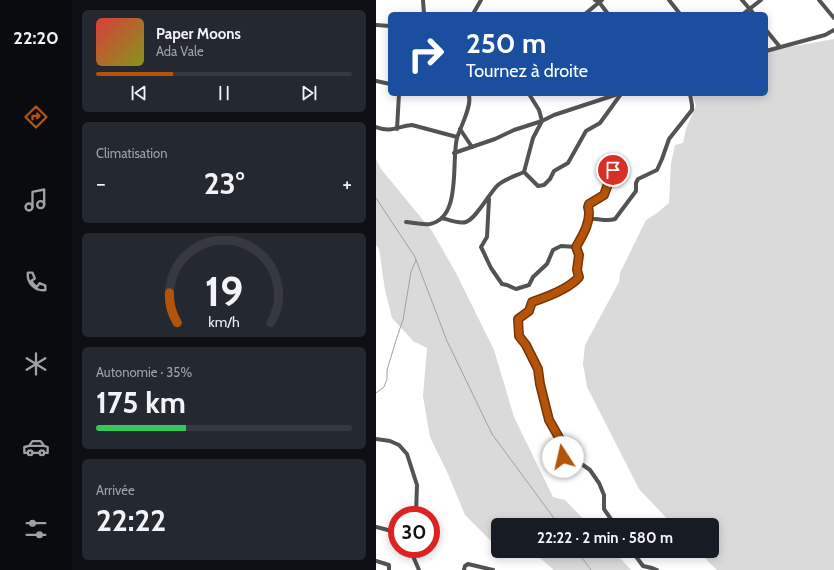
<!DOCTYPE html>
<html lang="fr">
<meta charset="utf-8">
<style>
:root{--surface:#171b24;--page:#242831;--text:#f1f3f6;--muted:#9ea1a6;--line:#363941;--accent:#b45309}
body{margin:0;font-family:Cabin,sans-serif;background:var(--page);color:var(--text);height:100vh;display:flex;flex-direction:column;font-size:15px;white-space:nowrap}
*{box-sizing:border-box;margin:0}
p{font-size:13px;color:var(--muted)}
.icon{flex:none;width:22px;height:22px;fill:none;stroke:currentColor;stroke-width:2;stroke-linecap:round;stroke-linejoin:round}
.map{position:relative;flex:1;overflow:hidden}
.side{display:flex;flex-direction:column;gap:10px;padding:10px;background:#0d0f14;width:304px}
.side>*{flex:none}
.banner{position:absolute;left:12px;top:12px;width:380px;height:84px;border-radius:6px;box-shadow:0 2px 10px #0003;background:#1a4fa0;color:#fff;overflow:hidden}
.speed{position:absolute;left:12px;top:506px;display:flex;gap:8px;font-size:20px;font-weight:700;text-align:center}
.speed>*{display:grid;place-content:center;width:52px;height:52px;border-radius:50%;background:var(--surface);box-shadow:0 2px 10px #0003;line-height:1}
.speed .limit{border:6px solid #d22;background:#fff;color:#111}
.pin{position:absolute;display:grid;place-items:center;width:34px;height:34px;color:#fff;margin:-17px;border:2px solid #fff;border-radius:50%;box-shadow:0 1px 4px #0007}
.me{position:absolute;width:44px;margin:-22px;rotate:350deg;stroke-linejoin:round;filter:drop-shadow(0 0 3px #0008)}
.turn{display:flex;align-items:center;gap:14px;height:84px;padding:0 12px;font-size:18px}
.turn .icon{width:52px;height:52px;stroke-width:2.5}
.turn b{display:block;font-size:28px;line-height:34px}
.big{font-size:30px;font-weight:700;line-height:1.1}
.side .tile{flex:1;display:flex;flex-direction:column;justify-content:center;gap:6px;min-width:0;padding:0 14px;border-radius:6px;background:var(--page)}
.side .dial{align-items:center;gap:0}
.dial svg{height:104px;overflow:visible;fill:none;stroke:var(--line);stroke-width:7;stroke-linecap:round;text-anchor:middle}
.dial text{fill:var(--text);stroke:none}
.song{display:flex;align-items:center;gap:12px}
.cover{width:48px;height:48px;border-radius:6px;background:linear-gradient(135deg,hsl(0 70% 55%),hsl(70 70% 35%))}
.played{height:4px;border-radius:2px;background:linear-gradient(90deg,var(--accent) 30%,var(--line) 30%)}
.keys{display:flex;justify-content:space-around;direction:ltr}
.heat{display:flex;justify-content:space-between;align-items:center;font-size:22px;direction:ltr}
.charge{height:6px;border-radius:3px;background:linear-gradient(90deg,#34c759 35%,var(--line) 0)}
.trip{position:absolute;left:115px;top:518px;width:228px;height:40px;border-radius:6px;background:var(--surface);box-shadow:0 2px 10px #0003;font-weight:700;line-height:40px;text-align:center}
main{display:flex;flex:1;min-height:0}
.dock{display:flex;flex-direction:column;width:72px;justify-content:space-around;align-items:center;background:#090b0e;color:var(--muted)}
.dock .icon{width:28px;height:28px}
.dock .on{color:var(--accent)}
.dock b{font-size:18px;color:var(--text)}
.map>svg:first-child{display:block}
.green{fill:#dadada}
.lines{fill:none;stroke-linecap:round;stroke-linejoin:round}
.stream{stroke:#a1a1a1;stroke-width:1}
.street{stroke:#535353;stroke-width:4}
.route-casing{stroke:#753606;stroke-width:10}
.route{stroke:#b45309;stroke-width:7}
</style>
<main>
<nav class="dock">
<b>22:20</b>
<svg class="icon on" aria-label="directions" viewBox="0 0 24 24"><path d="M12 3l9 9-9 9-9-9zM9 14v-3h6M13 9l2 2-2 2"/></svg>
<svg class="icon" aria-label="music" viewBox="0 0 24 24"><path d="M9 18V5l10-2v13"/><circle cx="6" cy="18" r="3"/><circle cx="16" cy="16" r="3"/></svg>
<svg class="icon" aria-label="phone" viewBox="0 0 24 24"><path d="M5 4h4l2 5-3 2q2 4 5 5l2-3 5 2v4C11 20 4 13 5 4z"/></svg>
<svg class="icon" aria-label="climate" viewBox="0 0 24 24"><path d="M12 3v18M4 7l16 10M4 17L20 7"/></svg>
<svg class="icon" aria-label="car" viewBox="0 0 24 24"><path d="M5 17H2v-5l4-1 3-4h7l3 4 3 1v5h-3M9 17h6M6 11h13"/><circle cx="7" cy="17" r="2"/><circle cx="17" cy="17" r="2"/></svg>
<svg class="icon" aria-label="filters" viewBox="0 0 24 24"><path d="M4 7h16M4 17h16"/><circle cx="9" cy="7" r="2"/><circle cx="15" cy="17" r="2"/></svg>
</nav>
<section class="side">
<div class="tile">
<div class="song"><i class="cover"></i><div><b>Paper Moons</b><p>Ada Vale</p></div></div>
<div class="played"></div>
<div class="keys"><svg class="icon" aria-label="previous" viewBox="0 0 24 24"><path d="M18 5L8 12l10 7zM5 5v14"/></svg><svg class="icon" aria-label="pause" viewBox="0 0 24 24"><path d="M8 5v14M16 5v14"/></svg><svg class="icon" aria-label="next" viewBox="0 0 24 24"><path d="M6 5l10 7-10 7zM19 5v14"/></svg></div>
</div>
<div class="tile"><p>Climatisation</p>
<div class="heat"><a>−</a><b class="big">23°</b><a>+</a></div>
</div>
<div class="tile dial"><svg viewBox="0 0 100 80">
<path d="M14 69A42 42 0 1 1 86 69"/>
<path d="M14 69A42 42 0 0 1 8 46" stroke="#b45309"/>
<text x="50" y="56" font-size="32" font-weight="700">19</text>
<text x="50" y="72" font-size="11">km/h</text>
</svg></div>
<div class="tile"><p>Autonomie · 35%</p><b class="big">175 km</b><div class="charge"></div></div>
<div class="tile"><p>Arrivée</p><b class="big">22:22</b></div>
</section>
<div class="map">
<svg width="458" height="570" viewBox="0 0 458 570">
<rect width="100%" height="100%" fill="#fff"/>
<g class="green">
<polygon points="458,39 458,570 341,570 322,551 336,551 336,525 297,525 263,489 211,387 207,364 209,345 243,282 244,273 270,220 281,213 293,203 295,164 299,145 307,143 310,129 320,105 316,94 390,94 390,51"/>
<polygon points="0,159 5,169 56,231 80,273 118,350 138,417 177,497 189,500 213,525 122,525 122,546 120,546 89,515 72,474 54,437 47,396 51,348 37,341 16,318 9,290 3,249 0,245"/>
<polygon points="150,551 238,551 255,570 178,570 157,552"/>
</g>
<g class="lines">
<g class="stream">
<polyline points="0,198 39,257 71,341 116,434 183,525"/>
<polyline points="0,393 8,387 11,379 11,370 22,334 27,320 35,272 40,260"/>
<polyline points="201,551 215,570"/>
</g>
<g class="street">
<polyline points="47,0 48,14"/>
<polyline points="219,0 223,2 232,14"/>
<polyline points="293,0 304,14"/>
<polyline points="366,0 378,14"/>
<polyline points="443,0 458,18"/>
<polyline points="97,14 105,0"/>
<polyline points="209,14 226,0"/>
<polyline points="367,14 385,0"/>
<polyline points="0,25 14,26"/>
<polyline points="390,30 404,47"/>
<polyline points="390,51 449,35 458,30"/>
<polyline points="0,81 14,84"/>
<path d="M 0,127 C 16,133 22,126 36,125 L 81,137"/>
<polyline points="21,129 23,94"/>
<polyline points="84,129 96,147"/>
<polyline points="78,153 119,139 138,130 166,121 178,115 242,94"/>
<path d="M 237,170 L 228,195 L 213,205 L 212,207 C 216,220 207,235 200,247 L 203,255 L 201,270 L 203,277 C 193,289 170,297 156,302 L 153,311 L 142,319 L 143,336 L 150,345 L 162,369 L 164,384 L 173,420 L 183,437 L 187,457 L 190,460 L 207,465 L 214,470 L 223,483 L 228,495 L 228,509 L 239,525"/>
<polyline points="148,172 162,186 168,185 174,179 178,171 192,163 210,131 224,123 245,94"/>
<polyline points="148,172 157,138 166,121 163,110 153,94"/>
<polyline points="113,199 111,237 105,247 106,249 115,268 126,284 131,285 140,289 153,285 157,277 171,264 177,250 185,246 200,247"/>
<path d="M 66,218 C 73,220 83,224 90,222 C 100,219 114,192 122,185 C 129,179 139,176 148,172"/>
<path d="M 213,219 C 222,218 230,222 239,219 L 260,191 L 260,183 L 262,179 L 281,170 L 286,159 L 293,139 L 316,110 L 316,105 L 314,94"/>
<path d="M 30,222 C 38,223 47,225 54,224 C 86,218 75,161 81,138 C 84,128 98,102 92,94"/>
<polyline points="0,439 14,441 23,445 31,454 41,485 40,515"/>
<polyline points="0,527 16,531 21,535"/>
<polyline points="34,549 43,570"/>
<polyline points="256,551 267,566 276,568 281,570"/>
<polyline points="0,561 13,565 13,570"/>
<polyline points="88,570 89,566 92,564 117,570"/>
</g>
</g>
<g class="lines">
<g class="route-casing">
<path id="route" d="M 187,457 L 185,441 L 173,420 L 164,384 L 162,369 L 150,345 L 143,336 L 142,319 L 153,311 L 156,302 C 171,297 193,289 203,277 L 201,270 L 203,255 L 200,247 C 207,235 216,220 212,207 L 213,204 L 228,195 L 237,170"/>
</g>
<use href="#route" class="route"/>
</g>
</svg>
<div class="speed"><div class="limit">30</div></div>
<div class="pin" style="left:237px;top:170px;background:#d93025"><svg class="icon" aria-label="arrive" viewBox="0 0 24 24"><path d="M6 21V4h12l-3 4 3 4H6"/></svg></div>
<svg class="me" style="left:187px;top:457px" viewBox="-20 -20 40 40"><circle r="19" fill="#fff"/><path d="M0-13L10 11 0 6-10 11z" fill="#b45309"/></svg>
<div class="trip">22:22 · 2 min · 580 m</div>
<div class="banner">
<div class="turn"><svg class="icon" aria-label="right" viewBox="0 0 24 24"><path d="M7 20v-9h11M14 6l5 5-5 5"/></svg><div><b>250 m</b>Tournez à droite</div></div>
</div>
</div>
</main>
